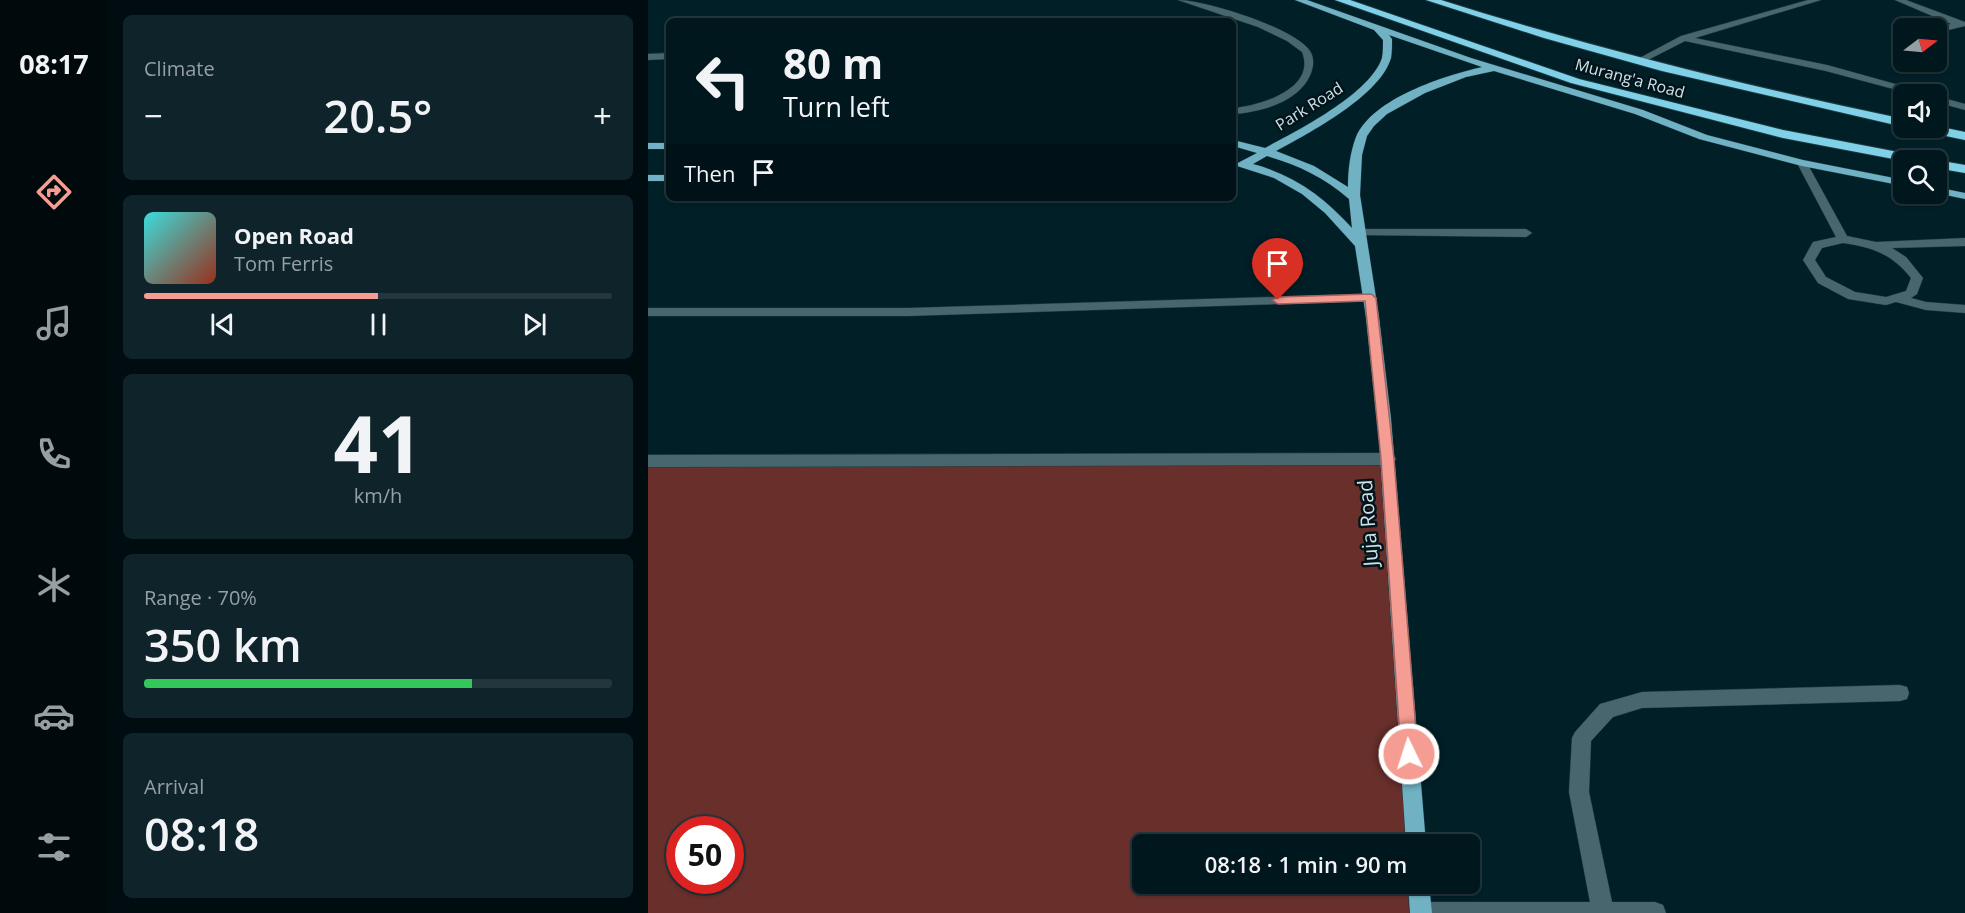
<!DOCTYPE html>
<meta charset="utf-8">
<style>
:root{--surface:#00171d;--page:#0e242a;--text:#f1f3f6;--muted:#959fa4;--line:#22363b;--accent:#f59c93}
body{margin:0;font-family:"Open Sans",sans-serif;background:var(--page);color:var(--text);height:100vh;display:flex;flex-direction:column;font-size:22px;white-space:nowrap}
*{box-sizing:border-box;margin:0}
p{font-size:20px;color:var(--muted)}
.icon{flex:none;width:33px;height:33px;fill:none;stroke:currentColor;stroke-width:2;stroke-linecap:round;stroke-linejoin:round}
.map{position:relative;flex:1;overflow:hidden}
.panel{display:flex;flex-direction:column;gap:15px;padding:15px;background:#000d10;width:540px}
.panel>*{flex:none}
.hud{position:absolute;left:18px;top:18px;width:570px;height:183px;border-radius:9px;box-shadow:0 2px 4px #0004,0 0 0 2px var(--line);background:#00171d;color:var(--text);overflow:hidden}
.needle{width:39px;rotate:74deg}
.controls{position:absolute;left:1245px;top:18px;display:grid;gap:12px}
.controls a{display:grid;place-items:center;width:54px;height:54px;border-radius:9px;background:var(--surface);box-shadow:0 2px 4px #0004,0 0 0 2px var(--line);font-size:30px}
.speed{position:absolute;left:18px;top:816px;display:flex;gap:12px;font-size:30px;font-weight:700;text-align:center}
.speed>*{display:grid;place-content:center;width:78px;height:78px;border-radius:50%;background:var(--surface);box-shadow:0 2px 4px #0004,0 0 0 2px var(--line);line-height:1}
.speed .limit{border:9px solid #d22;background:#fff;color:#111}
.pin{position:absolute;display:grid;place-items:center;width:51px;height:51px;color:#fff;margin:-62px -26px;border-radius:50% 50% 50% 0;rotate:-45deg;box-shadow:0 0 6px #0007}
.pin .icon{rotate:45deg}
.me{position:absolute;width:66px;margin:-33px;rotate:356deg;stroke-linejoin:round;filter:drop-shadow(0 0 4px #0008)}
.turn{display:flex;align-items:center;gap:21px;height:126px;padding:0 18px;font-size:27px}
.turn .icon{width:78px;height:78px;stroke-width:2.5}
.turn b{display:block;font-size:42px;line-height:51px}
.then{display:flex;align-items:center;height:57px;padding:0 18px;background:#0003;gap:12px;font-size:22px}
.big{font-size:45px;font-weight:600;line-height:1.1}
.panel .card{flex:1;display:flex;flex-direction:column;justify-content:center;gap:9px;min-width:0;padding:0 21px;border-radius:9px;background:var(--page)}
.panel .dial{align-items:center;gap:0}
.dial b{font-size:78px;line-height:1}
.song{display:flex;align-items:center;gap:18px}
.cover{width:72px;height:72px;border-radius:9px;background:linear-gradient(135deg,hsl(180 70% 55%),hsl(10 70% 35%))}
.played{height:6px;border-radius:3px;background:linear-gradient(90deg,var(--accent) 50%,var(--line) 50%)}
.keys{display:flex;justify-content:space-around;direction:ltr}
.heat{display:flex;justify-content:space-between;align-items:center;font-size:33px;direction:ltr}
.charge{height:9px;border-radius:4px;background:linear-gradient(90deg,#34c759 70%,var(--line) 0)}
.trip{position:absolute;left:484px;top:834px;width:348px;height:60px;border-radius:9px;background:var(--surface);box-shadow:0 2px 4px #0004,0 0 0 2px var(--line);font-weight:600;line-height:60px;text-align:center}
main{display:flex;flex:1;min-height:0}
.tabs{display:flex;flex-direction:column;width:108px;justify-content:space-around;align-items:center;background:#00090c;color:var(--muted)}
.tabs .icon{width:42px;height:42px}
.tabs .active{color:var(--accent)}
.tabs b{font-size:27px;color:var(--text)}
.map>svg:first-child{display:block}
.green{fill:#682f2b;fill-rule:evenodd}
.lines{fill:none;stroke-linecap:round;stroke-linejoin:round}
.minor-casing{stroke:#1d3a42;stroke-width:1}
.major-casing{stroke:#1d3a42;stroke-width:1}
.highway-casing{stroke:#1d3a42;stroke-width:2}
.minor{fill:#47666e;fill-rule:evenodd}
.major{fill:#70b2c4;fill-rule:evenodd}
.highway{fill:#80d1e7;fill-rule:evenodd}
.route{fill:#f59c93;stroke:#9f6560;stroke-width:1.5}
.labels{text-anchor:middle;stroke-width:5;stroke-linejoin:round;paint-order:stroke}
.far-street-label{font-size:16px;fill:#cfe0e6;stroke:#00151b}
.street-label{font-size:20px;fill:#cfe0e6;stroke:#00151b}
</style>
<main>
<nav class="tabs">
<b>08:17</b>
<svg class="icon active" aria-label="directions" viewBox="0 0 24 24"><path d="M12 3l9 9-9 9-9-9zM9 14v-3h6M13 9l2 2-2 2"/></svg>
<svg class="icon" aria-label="music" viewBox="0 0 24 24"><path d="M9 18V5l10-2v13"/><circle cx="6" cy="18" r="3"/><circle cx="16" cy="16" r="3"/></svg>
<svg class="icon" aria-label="phone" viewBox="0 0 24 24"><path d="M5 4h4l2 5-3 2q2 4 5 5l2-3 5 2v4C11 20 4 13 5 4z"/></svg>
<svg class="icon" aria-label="climate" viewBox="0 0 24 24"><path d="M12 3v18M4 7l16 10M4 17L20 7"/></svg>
<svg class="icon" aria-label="car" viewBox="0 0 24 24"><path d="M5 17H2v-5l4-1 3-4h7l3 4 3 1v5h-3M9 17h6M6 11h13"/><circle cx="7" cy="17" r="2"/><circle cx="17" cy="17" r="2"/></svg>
<svg class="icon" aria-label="filters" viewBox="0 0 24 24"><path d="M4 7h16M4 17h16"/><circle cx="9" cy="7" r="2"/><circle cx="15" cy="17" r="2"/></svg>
</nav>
<section class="panel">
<div class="card"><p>Climate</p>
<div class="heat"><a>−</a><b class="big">20.5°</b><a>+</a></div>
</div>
<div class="card">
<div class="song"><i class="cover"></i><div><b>Open Road</b><p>Tom Ferris</p></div></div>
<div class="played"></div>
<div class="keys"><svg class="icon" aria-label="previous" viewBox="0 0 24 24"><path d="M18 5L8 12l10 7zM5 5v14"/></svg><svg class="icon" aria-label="pause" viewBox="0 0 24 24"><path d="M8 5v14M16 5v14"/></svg><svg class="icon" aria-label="next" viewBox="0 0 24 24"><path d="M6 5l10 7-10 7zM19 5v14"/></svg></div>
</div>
<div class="card dial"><b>41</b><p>km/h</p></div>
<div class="card"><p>Range · 70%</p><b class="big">350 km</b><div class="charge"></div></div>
<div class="card"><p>Arrival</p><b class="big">08:18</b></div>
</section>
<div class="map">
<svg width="1317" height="913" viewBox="0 0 1317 913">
<rect width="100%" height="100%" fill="#001f27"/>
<path class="green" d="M 740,459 L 768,844 L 495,844 L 495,884 L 771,884 L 773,913 L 0,913 L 0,461 ZM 32,830 L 82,830 L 82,880 L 32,880 Z"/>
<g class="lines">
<g class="minor-casing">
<g id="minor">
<path d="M 530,0 C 557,0 647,28 662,51 C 666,57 666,65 663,73 C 652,102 613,112 585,114 L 585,108 C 611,106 669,89 654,52 L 639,41 L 610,27 Z"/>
<polygon points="1160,0 1173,0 1047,38 1179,65 1276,92 1278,94 1264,94 1178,71 1037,41 992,64 984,62 1033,36"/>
<polygon points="1247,0 1258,0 1317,22 1317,26 1288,33 1288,28 1285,28 1303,24"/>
<polygon points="21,53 21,59 0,60 0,54"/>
<polygon points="1288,96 1317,104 1317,110 1288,102"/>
<path d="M 1154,160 L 1159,163 L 1199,236 L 1228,242 L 1317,238 L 1317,246 L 1244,248 L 1258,257 L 1275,278 L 1269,294 L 1263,298 L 1278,302 L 1317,305 L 1317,313 L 1278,310 L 1248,302 L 1238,305 L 1200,299 L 1170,283 L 1155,260 L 1165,242 L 1188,237 L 1149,163 ZM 1195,243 C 1224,247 1244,254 1263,278 L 1258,291 L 1238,297 L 1207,292 L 1178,277 L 1167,260 L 1174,248 Z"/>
<polygon points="712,229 878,229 884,233 878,237 708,235 708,231"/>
<polygon points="723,294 729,298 727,301 260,316 0,316 0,308 260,308"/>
<polygon points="740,453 745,455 748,459 745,463 740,465 0,467 0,455"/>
<polygon points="1252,685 1259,687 1261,693 1259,699 1252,701 994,708 965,717 943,741 941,792 964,902 1007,902 1015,905 1018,913 762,913 765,905 773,902 942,902 921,792 924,738 927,732 952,704 994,692"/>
</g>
</g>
<g class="major-casing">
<g id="major">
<path d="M 647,0 L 659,0 L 823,58 L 995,110 L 1059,135 L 1155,160 L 1256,180 L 1256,186 L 1154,166 L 1051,139 L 987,114 L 846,71 L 818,77 L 777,93 L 739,114 L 726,126 L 719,136 L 714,155 L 712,195 L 731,317 L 743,419 L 778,844 L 758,844 L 731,439 L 718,317 L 707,246 L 677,213 L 654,194 L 626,178 L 586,165 L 609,153 L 585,146 L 585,140 L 617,148 C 649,131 722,94 734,58 C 735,53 735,45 735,40 L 726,30 ZM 741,35 L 834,67 C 796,76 725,98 708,137 C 702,153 700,170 700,187 L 666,166 L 628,151 C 661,133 732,96 743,58 C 744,52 744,45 744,39 ZM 619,156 C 650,165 676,177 701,199 L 704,228 C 676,197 646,175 605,164 Z"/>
<rect x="0" y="143" width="21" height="6"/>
<rect x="0" y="175" width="21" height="6"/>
<polygon points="1288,187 1317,193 1317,199 1288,193"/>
<polygon points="760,884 781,884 784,913 762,913"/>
</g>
</g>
<g class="highway-casing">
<g id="highway">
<polygon points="687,0 702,0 931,79 1135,130 1271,156 1277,160 1256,161 1135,138 923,83"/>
<path d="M 778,0 L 793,0 C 945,48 1099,86 1256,119 L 1256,127 L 1014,71 L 896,38 Z"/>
<polygon points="1288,126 1317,132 1317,140 1274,131 1272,128"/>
<polygon points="1286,160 1288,160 1317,165 1317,173 1288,168 1288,160"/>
</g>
</g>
<use href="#minor" class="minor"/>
<use href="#major" class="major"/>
<use href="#highway" class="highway"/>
</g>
<polygon class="route" points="723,294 728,298 746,459 770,754 768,760 761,762 755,760 753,754 733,459 717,301 630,304 624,300 630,297"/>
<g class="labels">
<g class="far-street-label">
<text transform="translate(982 78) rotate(15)" y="6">Murang'a Road</text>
<text transform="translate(661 106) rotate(-32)" y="6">Park Road</text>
</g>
<g class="street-label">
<text transform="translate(720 523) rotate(-94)" y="7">Juja Road</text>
</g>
</g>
</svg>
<div class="controls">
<a><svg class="needle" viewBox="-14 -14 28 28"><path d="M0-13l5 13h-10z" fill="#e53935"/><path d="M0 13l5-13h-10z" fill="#959fa4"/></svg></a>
<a><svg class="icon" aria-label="sound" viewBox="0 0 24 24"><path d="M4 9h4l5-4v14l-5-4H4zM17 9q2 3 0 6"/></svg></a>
<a><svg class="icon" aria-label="search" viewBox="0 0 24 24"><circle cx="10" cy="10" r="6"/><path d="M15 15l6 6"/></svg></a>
</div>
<div class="speed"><div class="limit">50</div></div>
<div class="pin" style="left:630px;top:300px;background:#d93025"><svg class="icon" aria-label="arrive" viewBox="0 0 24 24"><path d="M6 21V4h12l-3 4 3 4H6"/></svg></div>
<svg class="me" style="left:761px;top:754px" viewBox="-20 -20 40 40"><circle r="17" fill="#f59c93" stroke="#fff" stroke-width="3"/><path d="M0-11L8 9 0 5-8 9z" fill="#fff"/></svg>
<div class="trip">08:18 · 1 min · 90 m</div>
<div class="hud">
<div class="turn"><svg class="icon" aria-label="left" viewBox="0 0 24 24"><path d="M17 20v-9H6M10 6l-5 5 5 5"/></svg><div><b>80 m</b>Turn left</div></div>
<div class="then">Then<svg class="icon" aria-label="arrive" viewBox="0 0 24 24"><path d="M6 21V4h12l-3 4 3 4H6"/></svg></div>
</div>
</div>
</main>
